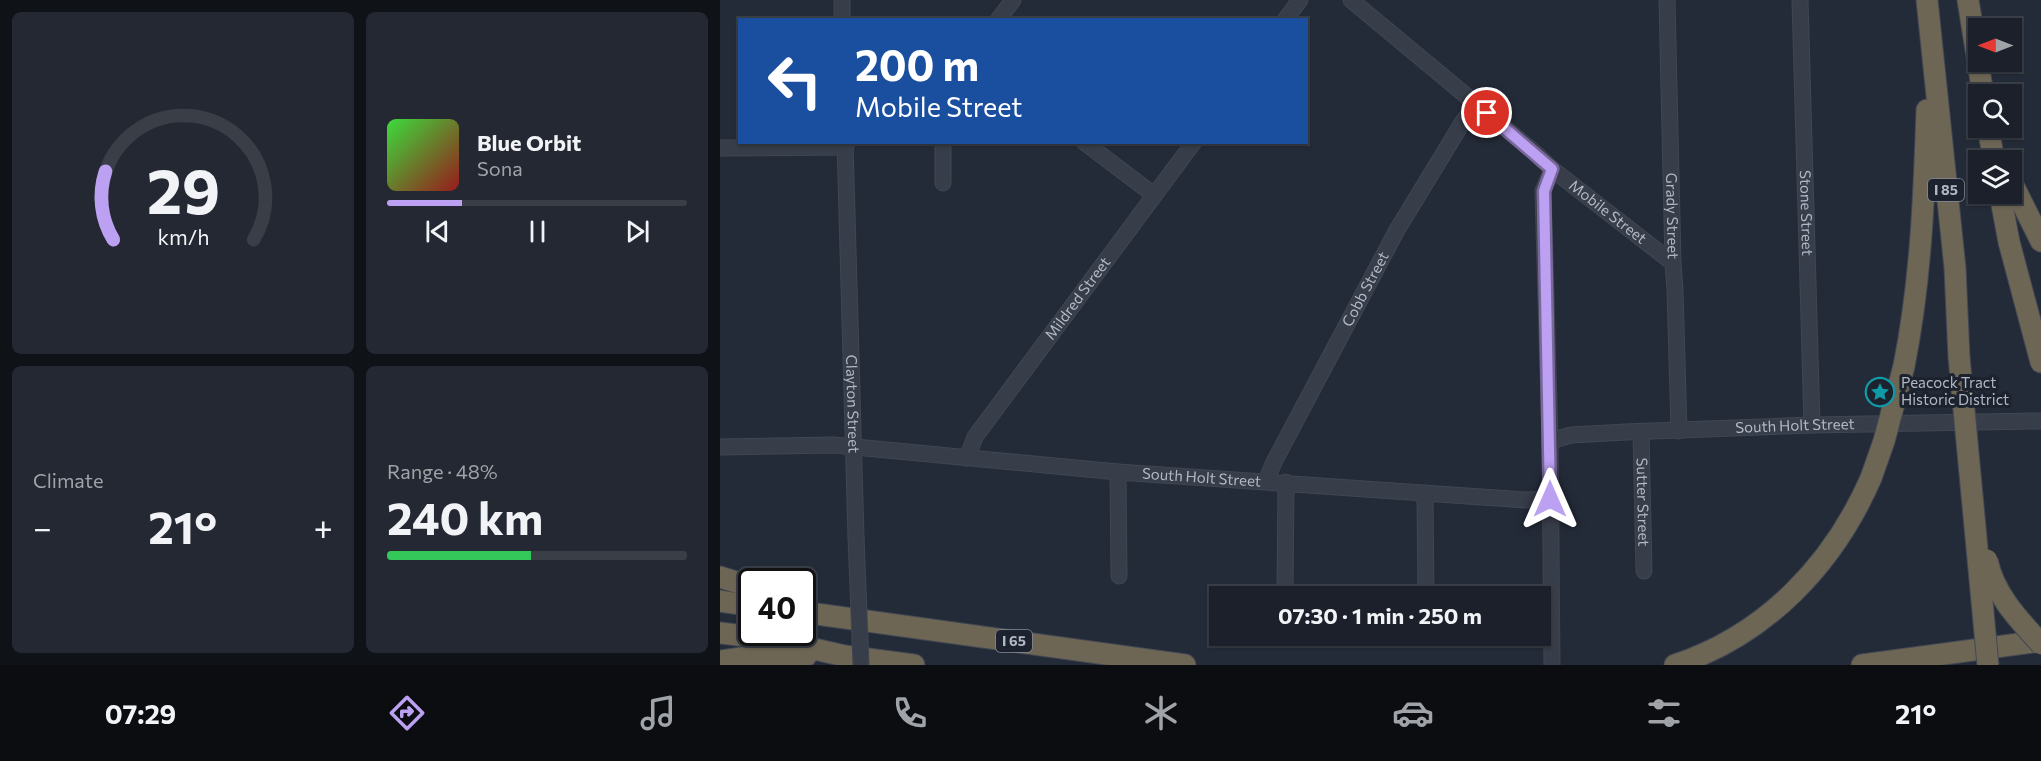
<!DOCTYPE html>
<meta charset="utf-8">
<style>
:root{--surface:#1b202a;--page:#242832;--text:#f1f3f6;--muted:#a0a3a8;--line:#393e47;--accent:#bca0f2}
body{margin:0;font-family:Commissioner,sans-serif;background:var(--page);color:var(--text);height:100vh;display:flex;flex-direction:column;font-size:22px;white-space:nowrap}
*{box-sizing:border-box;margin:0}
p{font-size:20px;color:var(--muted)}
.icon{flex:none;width:33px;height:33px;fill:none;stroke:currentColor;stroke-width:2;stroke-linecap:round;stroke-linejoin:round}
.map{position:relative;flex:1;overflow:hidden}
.drawer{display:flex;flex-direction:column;gap:12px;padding:12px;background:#0f1217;width:720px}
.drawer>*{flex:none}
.banner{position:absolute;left:18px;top:18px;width:570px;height:126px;border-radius:0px;box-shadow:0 2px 4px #0004,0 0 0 2px var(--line);background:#1a4fa0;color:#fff;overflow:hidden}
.needle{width:39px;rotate:270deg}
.buttons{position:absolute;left:1248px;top:18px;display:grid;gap:12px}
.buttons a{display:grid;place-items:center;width:54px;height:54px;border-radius:0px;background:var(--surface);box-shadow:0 2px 4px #0004,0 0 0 2px var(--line);font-size:30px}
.speed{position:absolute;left:18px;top:568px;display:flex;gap:12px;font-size:30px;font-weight:700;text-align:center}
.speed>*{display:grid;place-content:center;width:78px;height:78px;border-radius:50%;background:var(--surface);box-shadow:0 2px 4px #0004,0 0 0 2px var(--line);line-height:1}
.speed .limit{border:3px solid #111;border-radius:9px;background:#fff;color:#111}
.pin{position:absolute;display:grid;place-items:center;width:51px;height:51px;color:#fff;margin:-26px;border:3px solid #fff;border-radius:50%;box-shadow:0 2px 6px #0007}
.me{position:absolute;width:66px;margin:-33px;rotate:0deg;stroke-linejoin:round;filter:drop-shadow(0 0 4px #0008)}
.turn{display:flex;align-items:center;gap:21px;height:126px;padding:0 18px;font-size:27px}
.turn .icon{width:78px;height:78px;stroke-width:2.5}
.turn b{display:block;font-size:42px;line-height:51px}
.big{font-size:45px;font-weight:700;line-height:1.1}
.drawer .widget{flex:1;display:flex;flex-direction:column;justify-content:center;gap:9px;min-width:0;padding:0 21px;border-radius:9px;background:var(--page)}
.drawer .dial{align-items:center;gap:0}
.dial svg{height:156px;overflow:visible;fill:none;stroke:var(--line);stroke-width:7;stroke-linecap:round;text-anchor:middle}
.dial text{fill:var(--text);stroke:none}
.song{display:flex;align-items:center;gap:18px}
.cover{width:72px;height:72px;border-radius:9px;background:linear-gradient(135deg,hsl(120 70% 55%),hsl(0 70% 35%))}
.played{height:6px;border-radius:3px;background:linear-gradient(90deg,var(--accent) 25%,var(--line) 25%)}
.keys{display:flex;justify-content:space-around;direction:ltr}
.heat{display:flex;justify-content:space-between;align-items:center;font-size:33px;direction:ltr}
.charge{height:9px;border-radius:4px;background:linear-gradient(90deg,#34c759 48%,var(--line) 0)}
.drawer .tiles{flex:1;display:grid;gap:12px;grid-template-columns:repeat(2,1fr)}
.trip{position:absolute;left:489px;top:586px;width:342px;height:60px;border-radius:0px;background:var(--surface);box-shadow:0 2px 4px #0004,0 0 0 2px var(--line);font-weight:700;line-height:60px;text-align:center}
.menu{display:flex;height:96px;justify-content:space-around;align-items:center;background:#0b0d11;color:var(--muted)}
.menu .icon{width:42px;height:42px}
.menu .active{color:var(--accent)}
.menu b{font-size:27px;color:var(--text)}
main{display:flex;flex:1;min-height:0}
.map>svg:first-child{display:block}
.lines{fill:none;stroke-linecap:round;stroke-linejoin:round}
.minor-casing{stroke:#404752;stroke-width:17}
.highway-casing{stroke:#424854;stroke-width:23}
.minor{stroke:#373d49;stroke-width:15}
.highway{stroke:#6e6655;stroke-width:21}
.minor-bridge-casing{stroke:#404752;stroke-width:17;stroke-linecap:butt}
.highway-bridge-casing{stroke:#424854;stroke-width:23;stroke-linecap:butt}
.minor-bridge{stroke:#373d49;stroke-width:15}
.highway-bridge{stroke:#6e6655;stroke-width:21}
.route-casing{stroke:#7a689d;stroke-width:15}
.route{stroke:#bca0f2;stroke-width:10}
.labels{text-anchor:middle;stroke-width:6;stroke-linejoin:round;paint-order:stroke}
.shield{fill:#1c232e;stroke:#858b98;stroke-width:1.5}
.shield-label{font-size:14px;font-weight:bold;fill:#b2b8c5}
.street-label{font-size:15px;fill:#b2b8c5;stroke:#1c232e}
.poi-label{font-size:15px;fill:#b2b8c5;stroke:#1c232e;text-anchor:start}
</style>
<main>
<section class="drawer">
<div class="tiles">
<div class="widget dial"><svg viewBox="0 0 100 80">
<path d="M14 69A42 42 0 1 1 86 69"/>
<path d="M14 69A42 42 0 0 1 10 34" stroke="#bca0f2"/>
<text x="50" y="56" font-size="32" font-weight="700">29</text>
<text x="50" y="72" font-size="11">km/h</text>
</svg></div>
<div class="widget">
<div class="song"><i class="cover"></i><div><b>Blue Orbit</b><p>Sona</p></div></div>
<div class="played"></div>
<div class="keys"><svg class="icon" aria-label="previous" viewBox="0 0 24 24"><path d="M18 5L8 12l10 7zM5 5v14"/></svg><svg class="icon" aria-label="pause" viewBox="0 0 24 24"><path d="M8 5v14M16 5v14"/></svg><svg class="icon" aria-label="next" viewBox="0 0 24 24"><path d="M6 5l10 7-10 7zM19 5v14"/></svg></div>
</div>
<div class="widget"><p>Climate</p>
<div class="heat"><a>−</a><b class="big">21°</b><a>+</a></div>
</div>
<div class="widget"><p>Range · 48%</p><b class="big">240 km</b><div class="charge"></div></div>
</div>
</section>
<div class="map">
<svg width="1321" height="665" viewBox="0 0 1321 665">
<rect width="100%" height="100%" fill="#242b38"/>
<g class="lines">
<g class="minor-casing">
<g id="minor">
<polyline points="122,0 122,20"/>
<path id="s1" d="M 631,0 L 814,152 L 832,169 L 953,263"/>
<path id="s2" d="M 947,0 L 953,263 L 955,290 L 959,431"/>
<path id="s3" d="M 1080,0 L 1092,425"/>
<polyline points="278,20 293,0"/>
<polyline points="565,20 580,0"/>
<path id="s4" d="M 125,142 L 136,537"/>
<polyline points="223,142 223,183"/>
<polyline points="364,142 434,195"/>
<polyline points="0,148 126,147"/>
<path id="s5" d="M 921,433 L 924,571"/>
<path id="s6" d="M 830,441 L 851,435 L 906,432 L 1092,425 L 1321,421"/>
<path id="s7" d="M 0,447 L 114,445 L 398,472 L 806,500 L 830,499"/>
<path id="s8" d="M 247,458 L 255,437 L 474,142"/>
<polyline points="398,472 399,576"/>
<path id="s9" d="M 546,481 L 554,462 L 677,230 L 744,120 L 756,104"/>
<polyline points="705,493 706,597"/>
<polyline points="565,597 566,482"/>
<polyline points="832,665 830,441 823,191 832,169"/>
</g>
</g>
<g class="highway-casing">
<g id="highway">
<polyline points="1207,0 1235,268 1239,357"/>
<polyline points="1248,0 1263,94"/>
<polyline points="1268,128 1274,160"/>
<polyline points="1292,183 1321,241"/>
<polyline points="1280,194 1289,242 1321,362"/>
<path d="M 1184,366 C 1201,280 1204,198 1207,110"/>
<polyline points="0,577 32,587"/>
<polyline points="0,601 32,606"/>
<polyline points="82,612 465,665"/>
<polyline points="0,633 50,639 125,656 194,665"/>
<polyline points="0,661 35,656 86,656"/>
<path d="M 955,665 C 1046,635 1113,565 1151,478"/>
<polyline points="1142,665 1321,641"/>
</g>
</g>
<use href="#minor" class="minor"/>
<use href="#highway" class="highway"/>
<g class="minor-bridge-casing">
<polyline id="minor-bridge" points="136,537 141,665"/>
</g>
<g class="highway-bridge-casing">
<g id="highway-bridge">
<polyline points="1239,357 1268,665"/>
<polyline points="1151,478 1164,441 1184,366"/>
<path d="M 1267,560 C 1274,594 1298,619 1321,644"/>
</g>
</g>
<use href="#minor-bridge" class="minor-bridge"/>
<use href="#highway-bridge" class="highway-bridge"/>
</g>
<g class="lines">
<g class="route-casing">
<polyline id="route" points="767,113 832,169 824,191 830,499"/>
</g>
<use href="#route" class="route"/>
</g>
<defs>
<g id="sight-ring" transform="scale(1.5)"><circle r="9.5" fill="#1c232e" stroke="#0f9aa8" stroke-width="1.5"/><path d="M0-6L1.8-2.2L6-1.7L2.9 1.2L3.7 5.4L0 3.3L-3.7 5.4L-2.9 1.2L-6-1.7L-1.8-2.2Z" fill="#0f9aa8"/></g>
</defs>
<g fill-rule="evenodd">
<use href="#sight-ring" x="1160" y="392"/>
</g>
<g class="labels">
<g class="shield">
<rect x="1208" y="179" width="36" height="22" rx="4.5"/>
<rect x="276" y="630" width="36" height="22" rx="4.5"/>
</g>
<g class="shield-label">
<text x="1226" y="195">I 85</text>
<text x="294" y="646">I 65</text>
</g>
<g class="street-label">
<text dy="5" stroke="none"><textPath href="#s1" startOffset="333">Mobile Street</textPath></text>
<text dy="5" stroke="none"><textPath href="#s3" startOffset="213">Stone Street</textPath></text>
<text dy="5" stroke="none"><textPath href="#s2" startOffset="216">Grady Street</textPath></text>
<text dy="5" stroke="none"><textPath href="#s9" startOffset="216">Cobb Street</textPath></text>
<text dy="5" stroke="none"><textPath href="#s8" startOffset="195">Mildred Street</textPath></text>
<text dy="5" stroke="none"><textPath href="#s4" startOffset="262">Clayton Street</textPath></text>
<text dy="5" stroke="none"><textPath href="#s6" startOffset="246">South Holt Street</textPath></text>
<text dy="5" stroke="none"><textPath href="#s7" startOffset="483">South Holt Street</textPath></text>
<text dy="5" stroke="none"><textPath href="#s5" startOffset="69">Sutter Street</textPath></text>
</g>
<g class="poi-label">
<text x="1181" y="388">Peacock Tract<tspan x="1181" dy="17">Historic District</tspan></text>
</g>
</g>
</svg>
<div class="buttons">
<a><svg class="needle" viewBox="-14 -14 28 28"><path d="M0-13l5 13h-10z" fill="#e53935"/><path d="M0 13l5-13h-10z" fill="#a0a3a8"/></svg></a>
<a><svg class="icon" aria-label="search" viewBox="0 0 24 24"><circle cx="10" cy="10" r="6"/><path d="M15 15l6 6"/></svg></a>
<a><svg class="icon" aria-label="layers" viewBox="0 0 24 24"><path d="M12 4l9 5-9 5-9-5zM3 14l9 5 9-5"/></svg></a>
</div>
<div class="speed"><div class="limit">40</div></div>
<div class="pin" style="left:767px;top:113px;background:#d93025"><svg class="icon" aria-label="arrive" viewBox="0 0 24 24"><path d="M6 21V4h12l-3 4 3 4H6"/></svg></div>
<svg class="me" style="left:830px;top:499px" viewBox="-20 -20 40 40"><path d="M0-17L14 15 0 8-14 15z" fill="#bca0f2" stroke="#fff" stroke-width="4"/></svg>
<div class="trip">07:30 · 1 min · 250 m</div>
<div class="banner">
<div class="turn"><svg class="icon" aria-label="left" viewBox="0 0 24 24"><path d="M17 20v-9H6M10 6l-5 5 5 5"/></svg><div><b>200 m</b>Mobile Street</div></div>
</div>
</div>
</main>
<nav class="menu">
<b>07:29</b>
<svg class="icon active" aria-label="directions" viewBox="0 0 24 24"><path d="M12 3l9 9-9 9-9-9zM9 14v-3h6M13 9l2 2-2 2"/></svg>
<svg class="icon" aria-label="music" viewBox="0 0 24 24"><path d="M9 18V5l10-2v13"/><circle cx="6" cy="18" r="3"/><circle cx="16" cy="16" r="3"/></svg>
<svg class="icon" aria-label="phone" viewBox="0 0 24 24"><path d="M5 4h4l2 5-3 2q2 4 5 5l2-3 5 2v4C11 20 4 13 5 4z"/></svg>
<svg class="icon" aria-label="climate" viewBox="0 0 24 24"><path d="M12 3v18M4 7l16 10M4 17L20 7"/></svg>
<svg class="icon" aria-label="car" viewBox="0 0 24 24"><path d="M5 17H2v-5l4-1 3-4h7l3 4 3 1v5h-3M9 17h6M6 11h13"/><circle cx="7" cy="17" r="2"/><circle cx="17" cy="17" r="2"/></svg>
<svg class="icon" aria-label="filters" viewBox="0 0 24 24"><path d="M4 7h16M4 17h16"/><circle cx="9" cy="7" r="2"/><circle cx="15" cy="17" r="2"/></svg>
<b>21°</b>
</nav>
